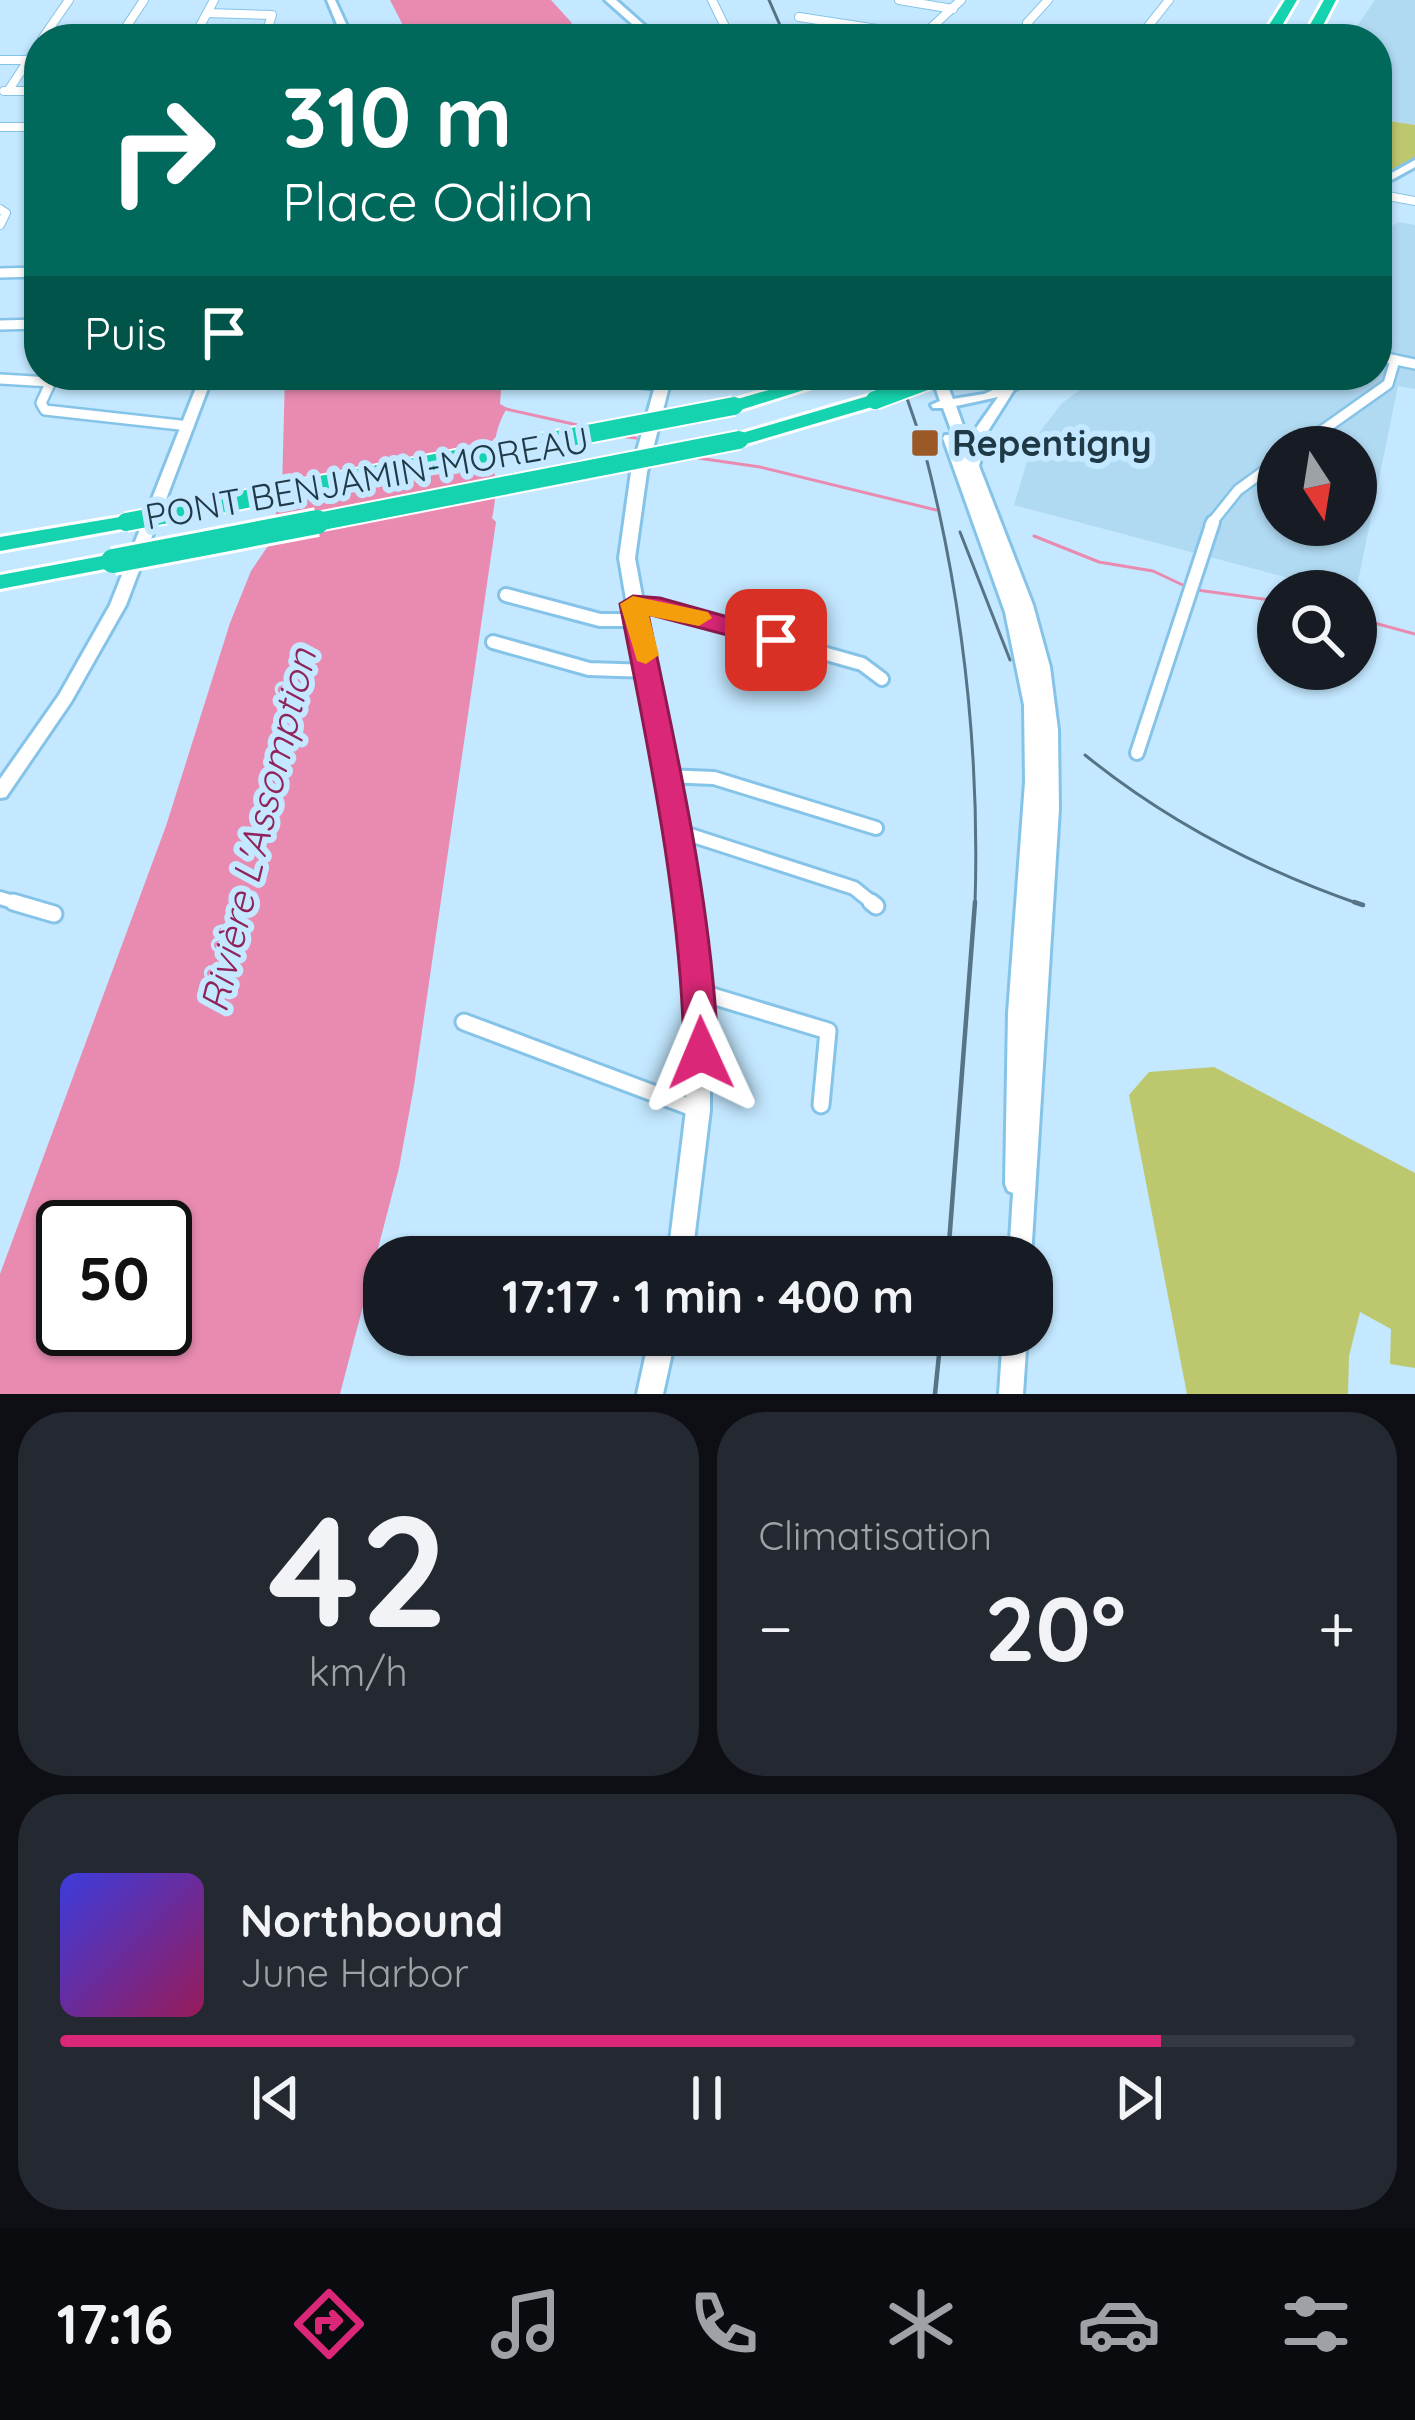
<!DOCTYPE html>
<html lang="fr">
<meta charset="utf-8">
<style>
:root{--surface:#171b24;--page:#242831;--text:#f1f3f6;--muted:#9ea1a6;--line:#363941;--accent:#db2777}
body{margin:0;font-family:Quicksand,sans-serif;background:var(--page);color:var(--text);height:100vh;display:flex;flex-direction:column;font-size:45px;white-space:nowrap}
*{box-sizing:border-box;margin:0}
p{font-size:39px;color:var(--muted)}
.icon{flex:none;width:66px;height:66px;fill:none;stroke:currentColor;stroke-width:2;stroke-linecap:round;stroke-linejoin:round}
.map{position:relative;height:1394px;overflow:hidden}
.drawer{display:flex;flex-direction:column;gap:18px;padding:18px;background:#0d0f14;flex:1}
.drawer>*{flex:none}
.top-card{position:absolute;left:24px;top:24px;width:1368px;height:366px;border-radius:48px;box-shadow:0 3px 9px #0004;background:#00695c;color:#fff;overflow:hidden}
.needle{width:78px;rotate:168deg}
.controls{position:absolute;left:1257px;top:426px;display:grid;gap:24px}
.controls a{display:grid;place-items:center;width:120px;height:120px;border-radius:50%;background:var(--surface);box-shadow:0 3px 9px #0004;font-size:60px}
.speed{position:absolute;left:36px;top:1200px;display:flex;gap:24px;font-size:60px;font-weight:700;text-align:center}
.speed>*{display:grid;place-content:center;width:156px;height:156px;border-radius:50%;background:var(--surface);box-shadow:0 3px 9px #0004;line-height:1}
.speed .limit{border:6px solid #111;border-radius:18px;background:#fff;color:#111}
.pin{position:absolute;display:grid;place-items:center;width:102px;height:102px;color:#fff;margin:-51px;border-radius:24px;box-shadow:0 6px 18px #0006}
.me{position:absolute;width:132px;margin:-66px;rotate:359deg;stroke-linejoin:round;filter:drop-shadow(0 0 9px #0008)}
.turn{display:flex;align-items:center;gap:42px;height:252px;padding:0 60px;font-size:54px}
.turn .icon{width:156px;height:156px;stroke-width:2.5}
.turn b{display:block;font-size:84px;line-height:102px}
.then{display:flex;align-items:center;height:114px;padding:0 60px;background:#0003;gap:24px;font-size:45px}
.big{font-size:90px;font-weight:800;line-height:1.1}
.drawer .tile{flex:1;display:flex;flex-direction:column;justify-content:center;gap:18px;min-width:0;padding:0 42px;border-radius:48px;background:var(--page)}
.drawer .dial{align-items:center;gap:0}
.dial b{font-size:156px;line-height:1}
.song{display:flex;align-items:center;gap:36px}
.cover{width:144px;height:144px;border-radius:18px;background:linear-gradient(135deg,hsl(240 70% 55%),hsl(330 70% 35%))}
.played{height:12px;border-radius:6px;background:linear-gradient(90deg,var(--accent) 85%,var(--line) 85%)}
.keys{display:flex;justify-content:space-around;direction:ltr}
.heat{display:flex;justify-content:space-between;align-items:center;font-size:66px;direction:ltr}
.drawer .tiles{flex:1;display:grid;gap:18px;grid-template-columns:1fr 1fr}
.tile:last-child{grid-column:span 2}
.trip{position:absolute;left:363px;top:1236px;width:690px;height:120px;border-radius:48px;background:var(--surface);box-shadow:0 3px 9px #0004;font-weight:800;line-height:120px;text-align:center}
.dock{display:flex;height:192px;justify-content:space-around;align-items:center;background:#090b0e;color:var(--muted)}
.dock .icon{width:84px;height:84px}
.dock .selected{color:var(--accent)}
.dock b{font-size:54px;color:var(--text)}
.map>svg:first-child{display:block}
.built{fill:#b0d9f2;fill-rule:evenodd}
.green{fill:#bdc76d}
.water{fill:#e98bb1;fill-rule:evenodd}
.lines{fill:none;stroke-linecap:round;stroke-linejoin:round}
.stream{stroke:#e98bb1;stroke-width:3}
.minor-far3-casing{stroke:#85c4e8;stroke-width:10}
.minor-far2-casing{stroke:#85c4e8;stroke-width:14}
.minor-far1-casing{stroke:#85c4e8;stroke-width:18}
.minor-casing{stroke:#85c4e8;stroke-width:21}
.tertiary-casing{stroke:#85c4e8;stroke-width:6}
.secondary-casing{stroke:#85c4e8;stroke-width:6}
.motorway-casing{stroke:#fff;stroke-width:6}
.minor-far3{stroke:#fff;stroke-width:8}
.minor-far2{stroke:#fff;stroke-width:9}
.minor-far1{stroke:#fff;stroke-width:12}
.minor{stroke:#fff;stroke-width:15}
.tertiary{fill:#fff;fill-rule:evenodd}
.secondary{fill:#fff;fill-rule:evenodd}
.motorway{fill:#16d3af;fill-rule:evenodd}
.rail-far1{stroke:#567485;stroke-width:3}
.rail{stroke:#567485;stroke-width:4.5}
.motorway-bridge-far1-casing{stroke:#fff;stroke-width:22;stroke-linecap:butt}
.motorway-bridge-casing{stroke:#fff;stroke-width:30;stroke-linecap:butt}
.motorway-bridge-far1{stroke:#16d3af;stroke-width:18}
.motorway-bridge{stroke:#16d3af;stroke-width:24}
.route{fill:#db2777;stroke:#8e194d;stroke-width:3}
.slow{fill:#f59e0b}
.poi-dot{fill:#9b5927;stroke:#c3e8ff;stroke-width:4.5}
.labels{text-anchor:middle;stroke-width:12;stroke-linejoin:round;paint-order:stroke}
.poi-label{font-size:36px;font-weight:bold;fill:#1f3947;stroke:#c3e8ff;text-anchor:start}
.street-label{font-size:36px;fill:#1f3947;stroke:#c3e8ff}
.water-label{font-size:39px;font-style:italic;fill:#90235a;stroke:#c3e8ff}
</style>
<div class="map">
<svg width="1415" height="1394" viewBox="0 0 1415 1394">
<rect width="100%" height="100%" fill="#c3e8ff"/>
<g class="built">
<polygon points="1375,0 1415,0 1415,125 1377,119 1377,39 1348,39"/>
<path d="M 1399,222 L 1415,225 L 1415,389 L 1398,386 L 1356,591 L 1338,591 L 1014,505 L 1033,441 L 1062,403 L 1101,375 L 1377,375 L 1377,233 ZM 1278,447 L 1356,447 L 1356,525 L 1278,525 Z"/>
</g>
<g class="green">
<polygon points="1377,119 1415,125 1415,157 1377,178"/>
<polygon points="1214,1067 1415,1173 1415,1368 1390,1364 1391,1329 1360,1312 1349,1356 1348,1394 1187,1394 1129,1095 1149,1072"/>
</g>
<g class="water">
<polygon points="390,0 551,0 571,22 578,39 410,39"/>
<path d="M 285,375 L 502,375 L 500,404 L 507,408 C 483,448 502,477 492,518 L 496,522 L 414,1086 L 399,1168 L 340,1394 L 0,1394 L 0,1274 L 166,826 L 230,623 L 251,571 L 268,546 L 282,489 ZM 63,1227 L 165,1227 L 165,1329 L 63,1329 Z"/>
</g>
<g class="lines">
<g class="stream">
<polyline points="506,409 582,426"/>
<polyline points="620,436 636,438"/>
<polyline points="698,458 760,467 936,510"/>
<polyline points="1034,536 1099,562 1153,571 1187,587"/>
<polyline points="1197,590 1278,601"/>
<polyline points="1356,618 1415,634"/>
</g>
<g class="minor-far3-casing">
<g id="minor-far3">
<polyline points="712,0 731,39"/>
<polyline points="899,0 953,9"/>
<polyline points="207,13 272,15 264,39"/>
<polyline points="799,17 923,36"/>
<polyline points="920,38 961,0"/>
<polyline points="42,39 69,0"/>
<polyline points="118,39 144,0"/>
<polyline points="193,39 214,0"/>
<polyline points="615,39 647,30"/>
<polyline points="1039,39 1027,23 1048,0"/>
<polyline points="1138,39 1169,0"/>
<polyline points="0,60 28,60"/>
<polyline points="4,91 39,91"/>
<polyline points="8,91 39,44"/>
<polyline points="0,127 39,127"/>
<polyline points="1377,194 1415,201"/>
<polyline points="0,209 6,213 0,225"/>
</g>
</g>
<g class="minor-far2-casing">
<g id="minor-far2">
<polyline points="0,273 39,272"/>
<polyline points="0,325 39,324"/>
<polyline points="1377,356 1415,364"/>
<polyline points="54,375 41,403 45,410 189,426"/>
<polyline points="512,375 560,378"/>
<polyline points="559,375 661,385"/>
<polyline points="0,379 51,382"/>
<polyline points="1299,447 1388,384 1395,360"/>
<polyline points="1210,525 1238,490 1278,461"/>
</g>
</g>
<g class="minor-far1-casing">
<g id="minor-far1">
<polyline points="506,595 600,620 637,620"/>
<polyline points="633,604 653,605 862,664 882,679"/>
<polyline points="493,642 589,669 649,671"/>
<polyline points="1137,753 1213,522"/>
<polyline points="665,776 714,778 876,828"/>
<polyline points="678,831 854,888 875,905"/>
<polyline points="0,898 23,905"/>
</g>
</g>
<g class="minor-casing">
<g id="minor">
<polyline points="13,902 54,914"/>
<polyline points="871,902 876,906"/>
<polyline points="699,992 828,1031 821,1105"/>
<polyline points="464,1022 698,1110"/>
</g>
</g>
<g class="tertiary-casing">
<g id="tertiary">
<polygon points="327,0 335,0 353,39 343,39"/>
<polygon points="1415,160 1415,167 1377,188 1377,181"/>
<polygon points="201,375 213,375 126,605 71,702 6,797 0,798 0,779 59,695 110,605"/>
<path d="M 931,375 L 943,375 L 953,399 L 984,394 L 1027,375 L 1044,375 L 1014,390 L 988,431 L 979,466 L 1033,605 L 1050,667 L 1058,730 L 1059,809 L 1031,1257 L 1009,1257 L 1013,1193 L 1008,1191 L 1005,1184 L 1008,1013 L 1025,782 L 1024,705 L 1005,612 L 943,438 L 945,435 L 953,435 L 943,408 L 933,408 L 931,405 L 940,401 ZM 998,397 L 974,431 L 969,442 L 956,406 Z"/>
<polygon points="1003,1335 1027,1335 1023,1394 999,1394"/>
</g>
</g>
<g class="secondary-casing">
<g id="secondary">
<polygon points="605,0 616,0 660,39 649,39"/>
<polygon points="658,375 672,375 647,472 635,558 710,968 710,1110 692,1257 668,1257 686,1110 688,968 619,558 631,472"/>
<polygon points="650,1335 676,1335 663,1394 637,1394"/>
</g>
</g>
<g class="motorway-casing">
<g id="motorway">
<polygon points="1285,0 1297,0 1274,39 1260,39"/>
<polygon points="1324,0 1336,0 1316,39 1302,39"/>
<polygon points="821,375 851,375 734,412 724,406 727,402"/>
<polygon points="875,394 885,400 882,404 739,446 729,440 732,436"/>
<polygon points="126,516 137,522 133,527 0,551 0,537"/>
<polygon points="113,554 124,561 121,566 0,589 0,575"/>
</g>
</g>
<use href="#minor-far3" class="minor-far3"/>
<use href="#minor-far2" class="minor-far2"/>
<use href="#minor-far1" class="minor-far1"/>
<use href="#minor" class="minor"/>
<use href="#tertiary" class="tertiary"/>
<use href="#secondary" class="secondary"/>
<use href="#motorway" class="motorway"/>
<g class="rail-far1">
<polyline points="769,0 786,39"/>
<polyline points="899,375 922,442"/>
<path d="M 923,445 C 963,598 980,747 975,905"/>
<polyline points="960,532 1010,660"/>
<path d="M 1085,755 C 1169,823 1260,870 1362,905"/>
</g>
<g class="rail">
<polyline points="1354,902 1363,905"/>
<polyline points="948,1257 975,902"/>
<polyline points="935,1394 941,1335"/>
</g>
<g class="motorway-bridge-far1-casing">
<g id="motorway-bridge-far1">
<polyline points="875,400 942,375"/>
<polyline points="126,522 734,406"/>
<polyline points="302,525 739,440"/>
</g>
</g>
<g class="motorway-bridge-casing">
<polyline id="motorway-bridge" points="113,561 317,522"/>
</g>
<use href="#motorway-bridge-far1" class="motorway-bridge-far1"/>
<use href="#motorway-bridge" class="motorway-bridge"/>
</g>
<path class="route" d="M 633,596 L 660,598 L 785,633 L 789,640 L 776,648 L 648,614 C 678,759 712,904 718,1053 L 713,1063 L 701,1068 L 689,1063 L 684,1053 C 681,901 649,753 620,604 Z"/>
<polygon class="slow" points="633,596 708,612 712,618 699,626 649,616 659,655 646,664 637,661 620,604"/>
<rect class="poi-dot" x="910" y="428" width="30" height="30" rx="6"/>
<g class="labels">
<g class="poi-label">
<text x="952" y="456">Repentigny</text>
</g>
<g class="street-label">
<text transform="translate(367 478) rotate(-10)" y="13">PONT BENJAMIN-MOREAU</text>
</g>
<g class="water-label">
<text transform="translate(258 830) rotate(-76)" y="14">Rivière L'Assomption</text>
</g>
</g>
</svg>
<div class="controls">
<a><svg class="needle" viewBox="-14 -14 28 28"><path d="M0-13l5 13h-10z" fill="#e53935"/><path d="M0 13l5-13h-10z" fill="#9ea1a6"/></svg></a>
<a><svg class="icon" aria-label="search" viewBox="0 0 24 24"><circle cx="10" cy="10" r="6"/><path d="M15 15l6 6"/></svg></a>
</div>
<div class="speed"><div class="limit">50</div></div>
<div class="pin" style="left:776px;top:640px;background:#d93025"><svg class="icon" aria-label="arrive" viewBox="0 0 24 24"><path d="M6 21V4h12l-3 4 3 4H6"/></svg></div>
<svg class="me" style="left:701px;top:1053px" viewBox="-20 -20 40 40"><path d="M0-17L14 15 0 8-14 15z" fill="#db2777" stroke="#fff" stroke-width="4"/></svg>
<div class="trip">17:17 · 1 min · 400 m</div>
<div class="top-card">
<div class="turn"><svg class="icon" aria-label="right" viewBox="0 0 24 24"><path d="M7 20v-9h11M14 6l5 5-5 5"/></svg><div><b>310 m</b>Place Odilon</div></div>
<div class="then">Puis<svg class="icon" aria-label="arrive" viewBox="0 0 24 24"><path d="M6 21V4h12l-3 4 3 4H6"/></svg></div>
</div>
</div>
<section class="drawer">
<div class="tiles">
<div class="tile dial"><b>42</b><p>km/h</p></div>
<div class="tile"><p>Climatisation</p>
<div class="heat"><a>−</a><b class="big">20°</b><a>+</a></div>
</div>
<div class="tile">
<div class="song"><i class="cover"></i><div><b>Northbound</b><p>June Harbor</p></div></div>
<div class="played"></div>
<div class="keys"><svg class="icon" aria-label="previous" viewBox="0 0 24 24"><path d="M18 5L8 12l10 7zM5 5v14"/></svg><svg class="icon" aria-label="pause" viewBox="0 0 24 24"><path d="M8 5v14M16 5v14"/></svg><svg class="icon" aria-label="next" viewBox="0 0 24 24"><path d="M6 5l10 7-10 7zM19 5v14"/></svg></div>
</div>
</div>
</section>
<nav class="dock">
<b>17:16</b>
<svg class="icon selected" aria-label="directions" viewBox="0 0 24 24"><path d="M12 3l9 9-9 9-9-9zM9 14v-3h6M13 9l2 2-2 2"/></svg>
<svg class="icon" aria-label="music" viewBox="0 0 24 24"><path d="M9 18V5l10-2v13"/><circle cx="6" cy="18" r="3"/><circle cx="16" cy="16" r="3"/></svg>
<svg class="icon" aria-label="phone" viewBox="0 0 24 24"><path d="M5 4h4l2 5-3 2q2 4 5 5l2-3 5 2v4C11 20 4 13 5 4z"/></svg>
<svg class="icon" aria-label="climate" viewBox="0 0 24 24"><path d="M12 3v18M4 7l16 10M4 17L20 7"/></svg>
<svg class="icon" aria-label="car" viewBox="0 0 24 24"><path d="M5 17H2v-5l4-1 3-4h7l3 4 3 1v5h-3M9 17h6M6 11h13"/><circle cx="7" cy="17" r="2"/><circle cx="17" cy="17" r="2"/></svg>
<svg class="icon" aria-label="filters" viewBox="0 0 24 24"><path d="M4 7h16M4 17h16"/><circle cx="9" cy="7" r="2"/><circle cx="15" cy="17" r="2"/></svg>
</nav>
